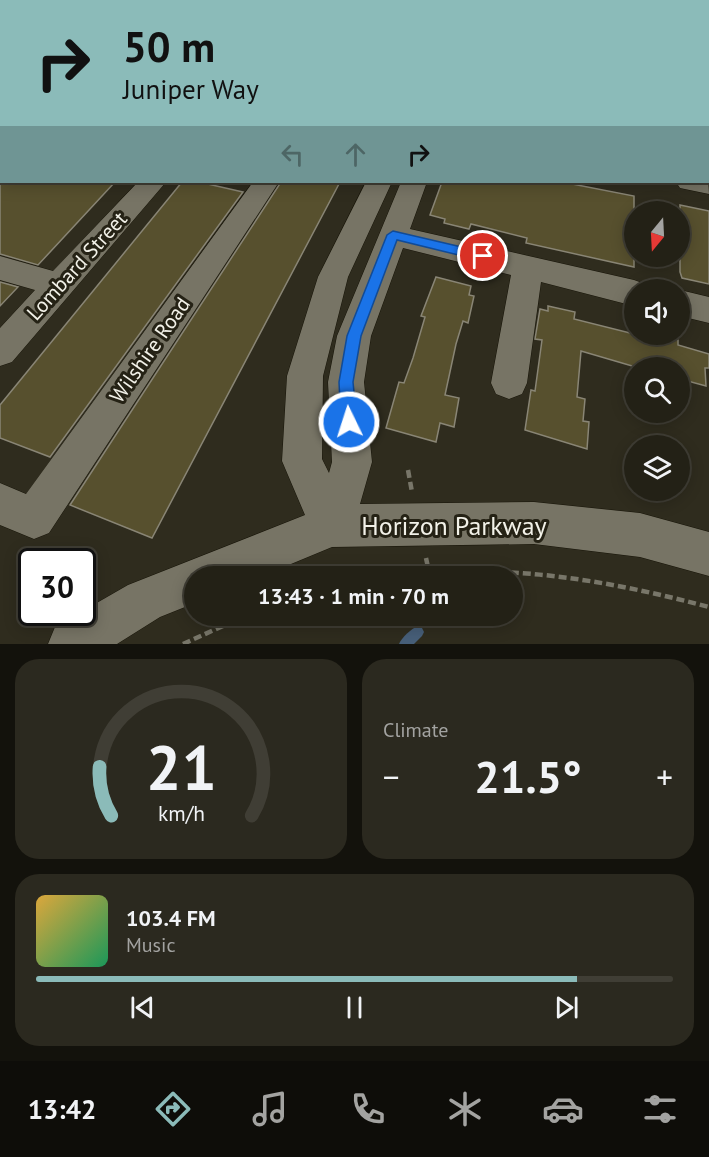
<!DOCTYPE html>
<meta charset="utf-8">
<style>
:root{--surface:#232116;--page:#2b291f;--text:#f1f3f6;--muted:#a3a3a1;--line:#403e35;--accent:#8bbbb9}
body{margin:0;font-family:"PT Sans",sans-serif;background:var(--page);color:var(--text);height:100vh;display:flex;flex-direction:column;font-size:22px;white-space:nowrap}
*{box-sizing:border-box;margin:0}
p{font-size:20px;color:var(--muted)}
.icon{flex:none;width:33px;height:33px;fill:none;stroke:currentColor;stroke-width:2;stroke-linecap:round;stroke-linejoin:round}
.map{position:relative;height:644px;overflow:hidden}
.panel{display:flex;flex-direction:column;gap:15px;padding:15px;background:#13120c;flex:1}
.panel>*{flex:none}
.guide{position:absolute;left:0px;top:0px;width:710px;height:183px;box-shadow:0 3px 15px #0003,0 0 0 2px var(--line);background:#8bbbb9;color:#111;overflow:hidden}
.needle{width:39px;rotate:198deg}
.tools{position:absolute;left:624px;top:201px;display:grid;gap:12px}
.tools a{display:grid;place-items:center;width:66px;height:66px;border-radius:50%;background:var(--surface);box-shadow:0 3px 15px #0003,0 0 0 2px var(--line);font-size:30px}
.speed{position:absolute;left:18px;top:548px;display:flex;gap:12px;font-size:30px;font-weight:700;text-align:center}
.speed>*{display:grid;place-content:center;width:78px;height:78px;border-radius:50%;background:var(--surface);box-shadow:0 3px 15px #0003,0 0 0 2px var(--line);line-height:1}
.speed .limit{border:3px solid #111;border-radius:9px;background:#fff;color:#111}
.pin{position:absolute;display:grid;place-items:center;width:51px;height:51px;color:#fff;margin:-26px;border:3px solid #fff;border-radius:50%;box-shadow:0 2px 6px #0007}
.me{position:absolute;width:66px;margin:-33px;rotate:356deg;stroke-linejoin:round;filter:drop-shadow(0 0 4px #0008)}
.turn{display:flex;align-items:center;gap:21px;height:126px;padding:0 24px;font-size:27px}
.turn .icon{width:78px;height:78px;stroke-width:2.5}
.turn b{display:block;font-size:42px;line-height:51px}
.lanes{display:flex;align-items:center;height:57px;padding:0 24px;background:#0003;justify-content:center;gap:30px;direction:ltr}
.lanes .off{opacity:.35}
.big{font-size:45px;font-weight:600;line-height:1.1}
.panel .widget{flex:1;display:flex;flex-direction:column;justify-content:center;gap:9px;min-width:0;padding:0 21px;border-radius:24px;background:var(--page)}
.panel .dial{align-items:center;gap:0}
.dial svg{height:156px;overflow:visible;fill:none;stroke:var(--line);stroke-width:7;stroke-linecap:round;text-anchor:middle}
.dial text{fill:var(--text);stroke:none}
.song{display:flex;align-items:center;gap:18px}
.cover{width:72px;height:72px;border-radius:9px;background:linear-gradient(135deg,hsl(40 70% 55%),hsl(150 70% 35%))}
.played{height:6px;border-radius:3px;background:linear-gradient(90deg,var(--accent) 85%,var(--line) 85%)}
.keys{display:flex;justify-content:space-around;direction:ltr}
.heat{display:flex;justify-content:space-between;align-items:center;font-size:33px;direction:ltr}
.panel .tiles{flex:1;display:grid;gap:15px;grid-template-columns:1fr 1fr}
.widget:last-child{grid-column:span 2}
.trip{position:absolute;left:184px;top:566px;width:339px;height:60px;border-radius:30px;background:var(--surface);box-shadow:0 3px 15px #0003,0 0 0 2px var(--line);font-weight:600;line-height:60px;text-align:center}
.tabs{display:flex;height:96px;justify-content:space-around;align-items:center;background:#0e0d09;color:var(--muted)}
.tabs .icon{width:42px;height:42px}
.tabs .on{color:var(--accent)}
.tabs b{font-size:27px;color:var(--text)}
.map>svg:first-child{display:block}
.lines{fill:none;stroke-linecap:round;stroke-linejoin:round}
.stream{fill:#475f79;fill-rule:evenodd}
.building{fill:#57502e;stroke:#898575;stroke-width:1.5}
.street-casing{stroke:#171408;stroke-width:1}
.path{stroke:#787669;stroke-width:4.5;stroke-dasharray:8 4;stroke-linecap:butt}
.street{fill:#777465;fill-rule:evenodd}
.route{fill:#1a73e8;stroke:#114b97;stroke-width:1.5}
.labels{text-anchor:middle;stroke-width:6;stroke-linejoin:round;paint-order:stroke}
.street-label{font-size:21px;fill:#f2f1e8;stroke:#252215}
.near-street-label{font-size:26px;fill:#f2f1e8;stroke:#252215}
</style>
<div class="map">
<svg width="709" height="644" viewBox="0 0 709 644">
<rect width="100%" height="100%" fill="#2f2c1e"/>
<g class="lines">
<path class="stream" d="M 418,626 L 422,628 L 424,632 L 422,636 L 414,644 L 399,644 C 402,637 411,629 418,626 Z"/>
</g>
<g class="building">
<polygon points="0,182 115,182 38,265 0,254"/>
<polygon points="182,182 199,182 243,192 50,457 0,438 0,405"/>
<polygon points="281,182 340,182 152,538 70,505"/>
<polygon points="442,182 562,182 634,196 634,267 526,243 527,238 471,224 469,229 444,223 445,219 430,215"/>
<polygon points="680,205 709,211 709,284 682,278 680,272"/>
<polygon points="436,277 471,286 469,295 474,296 468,323 463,321 456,344 445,395 459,398 454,427 440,423 436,442 386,428 399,382 404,383 413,358 425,317 421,316"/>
<polygon points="0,282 18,287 0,306"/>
<polygon points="548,306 575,312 574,319 634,334 655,334 678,340 678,345 709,354 709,368 705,368 706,386 680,379 680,368 639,368 581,351 577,397 585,399 583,421 589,422 587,449 525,430 531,390 535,391 542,340 535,339 540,309 548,311"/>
</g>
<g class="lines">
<g class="street-casing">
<g id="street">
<polygon points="134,0 160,0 161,2 135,2"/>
<polygon points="196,0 214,0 195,2"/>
<polygon points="267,0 285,0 266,2"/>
<polygon points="458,0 479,0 480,2 458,2"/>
<polygon points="692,0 709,0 709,6 708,2"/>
<rect x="0" y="11" width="2" height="12"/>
<rect x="708" y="29" width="1" height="12"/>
<rect x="0" y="58" width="2" height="13"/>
<polygon points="0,85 2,85 0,100"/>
<rect x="708" y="94" width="1" height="14"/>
<rect x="0" y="124" width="2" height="14"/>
<polygon points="708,176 709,194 680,188 676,182 708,182"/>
<polygon points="138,182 166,182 12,362 0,366 0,328 35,290 0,280 0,256 53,271"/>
<polygon points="253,182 279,182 49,533 34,539 0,525 0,483 26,494"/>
<polygon points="366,182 392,182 348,277 323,376 322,459 329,473 332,462 328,382 337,336 401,182 427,182 410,229 634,280 645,284 648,290 634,290 634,306 541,282 527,383 522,394 509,399 496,394 491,383 511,275 403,248 371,336 364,382 372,462 360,504 534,502 640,513 709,532 709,576 640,557 534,544 332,547 262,576 195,576 195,603 160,617 117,644 48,644 55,627 128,585 305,515 282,461 287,376 318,277"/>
<polygon points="680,290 709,297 709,323 680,316"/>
</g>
</g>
<g class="path">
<polyline points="408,470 412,492"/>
<polyline points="426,558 429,572"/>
<path d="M 403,576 C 508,563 607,580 709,607"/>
<polyline points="183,644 247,615"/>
</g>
<use href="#street" class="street"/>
</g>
<polygon class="route" points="393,231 483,252 489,256 483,261 397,240 361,336 353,382 357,422 355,427 349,429 344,427 341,422 339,382 347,336 387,235"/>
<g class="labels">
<g class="street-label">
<text transform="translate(77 266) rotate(-48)" y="7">Lombard Street</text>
<text transform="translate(150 350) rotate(-55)" y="7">Wilshire Road</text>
</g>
<g class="near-street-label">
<text x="454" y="535">Horizon Parkway</text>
</g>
</g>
</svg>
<div class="tools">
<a><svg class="needle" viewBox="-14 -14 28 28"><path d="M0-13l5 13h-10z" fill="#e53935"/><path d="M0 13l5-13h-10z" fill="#a3a3a1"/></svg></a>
<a><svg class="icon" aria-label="sound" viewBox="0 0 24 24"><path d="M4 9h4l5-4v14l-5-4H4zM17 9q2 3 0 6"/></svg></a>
<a><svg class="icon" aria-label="search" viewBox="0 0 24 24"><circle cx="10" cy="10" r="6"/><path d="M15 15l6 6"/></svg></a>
<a><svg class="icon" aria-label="layers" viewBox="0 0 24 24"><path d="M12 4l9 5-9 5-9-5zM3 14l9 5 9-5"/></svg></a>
</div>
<div class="speed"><div class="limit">30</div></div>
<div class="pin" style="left:483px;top:256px;background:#d93025"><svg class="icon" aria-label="arrive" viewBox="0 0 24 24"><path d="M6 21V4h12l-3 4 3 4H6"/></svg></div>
<svg class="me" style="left:349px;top:422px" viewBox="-20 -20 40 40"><circle r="17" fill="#1a73e8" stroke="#fff" stroke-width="3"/><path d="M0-11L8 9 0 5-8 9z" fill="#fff"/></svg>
<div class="trip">13:43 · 1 min · 70 m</div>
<div class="guide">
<div class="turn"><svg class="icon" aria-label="right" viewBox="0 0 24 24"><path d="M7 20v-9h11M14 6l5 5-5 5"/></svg><div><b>50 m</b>Juniper Way</div></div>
<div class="lanes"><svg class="icon off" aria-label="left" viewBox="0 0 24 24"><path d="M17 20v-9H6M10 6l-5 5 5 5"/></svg><svg class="icon off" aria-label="ahead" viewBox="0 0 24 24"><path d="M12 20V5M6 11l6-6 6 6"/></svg><svg class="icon" aria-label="right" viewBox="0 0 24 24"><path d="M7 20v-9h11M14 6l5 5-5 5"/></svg></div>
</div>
</div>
<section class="panel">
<div class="tiles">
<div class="widget dial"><svg viewBox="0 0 100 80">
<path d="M14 69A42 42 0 1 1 86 69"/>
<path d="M14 69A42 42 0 0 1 8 44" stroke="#8bbbb9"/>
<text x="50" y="56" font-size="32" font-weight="700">21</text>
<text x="50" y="72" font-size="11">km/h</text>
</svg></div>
<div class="widget"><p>Climate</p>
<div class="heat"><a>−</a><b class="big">21.5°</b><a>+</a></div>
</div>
<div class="widget">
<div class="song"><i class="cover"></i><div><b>103.4 FM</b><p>Music</p></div></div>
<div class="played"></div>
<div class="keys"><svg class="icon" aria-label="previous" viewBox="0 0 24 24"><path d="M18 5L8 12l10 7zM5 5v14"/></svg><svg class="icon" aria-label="pause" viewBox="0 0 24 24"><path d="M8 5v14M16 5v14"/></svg><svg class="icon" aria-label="next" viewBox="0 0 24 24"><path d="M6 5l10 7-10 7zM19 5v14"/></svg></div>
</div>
</div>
</section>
<nav class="tabs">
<b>13:42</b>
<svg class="icon on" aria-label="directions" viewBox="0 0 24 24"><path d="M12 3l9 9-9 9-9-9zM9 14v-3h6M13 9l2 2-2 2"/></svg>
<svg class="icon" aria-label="music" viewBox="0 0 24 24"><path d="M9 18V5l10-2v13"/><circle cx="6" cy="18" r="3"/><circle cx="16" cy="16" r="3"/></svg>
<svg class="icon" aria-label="phone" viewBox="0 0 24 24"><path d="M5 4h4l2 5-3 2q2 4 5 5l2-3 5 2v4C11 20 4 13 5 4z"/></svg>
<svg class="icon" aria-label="climate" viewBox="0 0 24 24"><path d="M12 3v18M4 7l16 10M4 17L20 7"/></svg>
<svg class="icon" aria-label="car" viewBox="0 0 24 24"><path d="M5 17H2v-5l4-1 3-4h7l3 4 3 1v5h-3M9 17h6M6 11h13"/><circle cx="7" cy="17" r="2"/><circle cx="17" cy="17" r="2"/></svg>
<svg class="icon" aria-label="filters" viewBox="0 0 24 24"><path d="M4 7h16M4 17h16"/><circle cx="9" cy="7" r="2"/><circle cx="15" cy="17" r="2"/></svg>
</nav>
